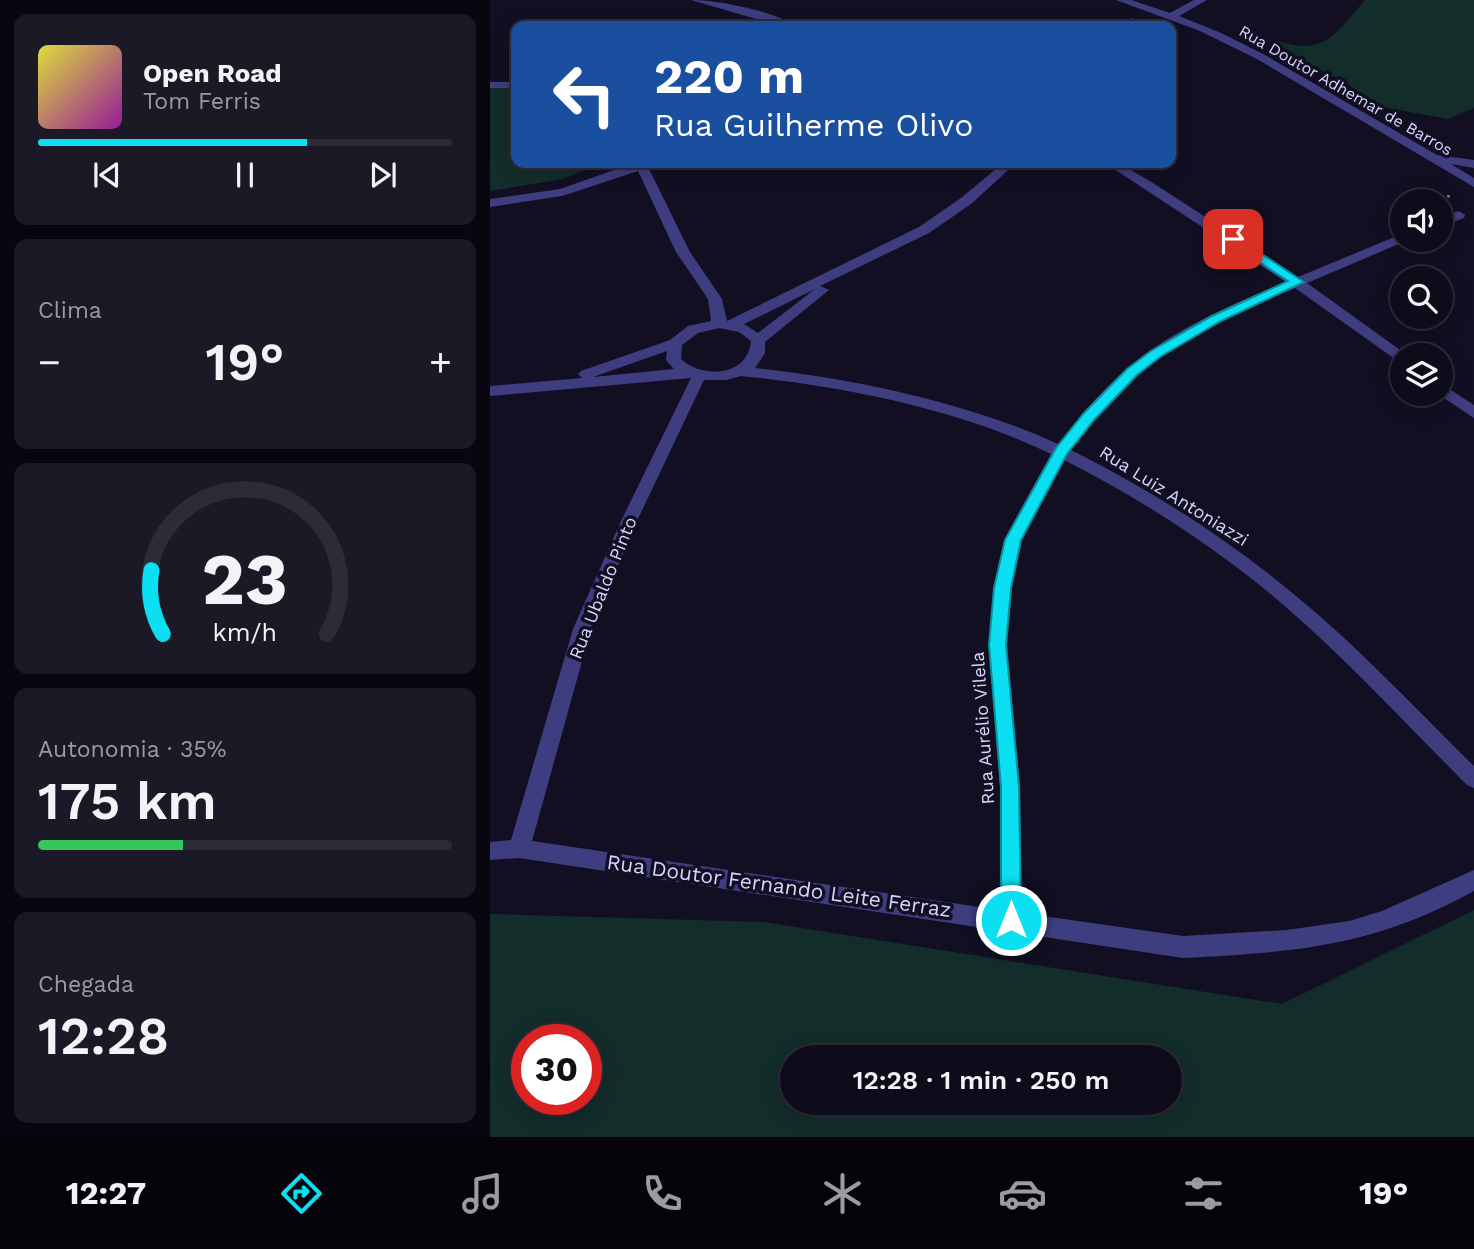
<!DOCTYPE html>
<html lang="pt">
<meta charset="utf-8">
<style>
:root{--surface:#0e0b1a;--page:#1c1927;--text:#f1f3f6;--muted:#9b9ba2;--line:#2e2b39;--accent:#0cdff1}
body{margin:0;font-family:"Work Sans",sans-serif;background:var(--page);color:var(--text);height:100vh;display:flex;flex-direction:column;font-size:26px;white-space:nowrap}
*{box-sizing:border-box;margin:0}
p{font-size:23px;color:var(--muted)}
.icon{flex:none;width:38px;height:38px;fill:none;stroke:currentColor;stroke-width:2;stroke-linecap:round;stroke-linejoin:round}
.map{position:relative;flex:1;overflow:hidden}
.details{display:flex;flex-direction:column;gap:14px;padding:14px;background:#08060e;width:490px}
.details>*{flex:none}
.banner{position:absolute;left:21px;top:21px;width:665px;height:147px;border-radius:14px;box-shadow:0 4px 18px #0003,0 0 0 2px var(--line);background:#1a4fa0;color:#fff;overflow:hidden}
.controls{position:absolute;left:900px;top:189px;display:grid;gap:14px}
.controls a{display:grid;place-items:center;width:63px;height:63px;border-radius:50%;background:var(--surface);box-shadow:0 4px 18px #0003,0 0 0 2px var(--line);font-size:35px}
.speed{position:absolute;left:21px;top:1024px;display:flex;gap:14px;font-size:35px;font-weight:700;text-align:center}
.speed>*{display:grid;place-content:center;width:91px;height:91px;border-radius:50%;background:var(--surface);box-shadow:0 4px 18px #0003,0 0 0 2px var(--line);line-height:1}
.speed .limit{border:10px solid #d22;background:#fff;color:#111}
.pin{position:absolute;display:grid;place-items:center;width:60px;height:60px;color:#fff;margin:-30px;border-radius:14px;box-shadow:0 4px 10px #0006}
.me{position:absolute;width:77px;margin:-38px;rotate:0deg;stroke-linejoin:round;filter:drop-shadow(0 0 5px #0008)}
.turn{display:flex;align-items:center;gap:24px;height:147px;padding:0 28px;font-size:32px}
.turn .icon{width:91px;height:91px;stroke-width:2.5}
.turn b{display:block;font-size:49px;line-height:60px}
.big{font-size:52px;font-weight:600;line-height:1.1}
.details .tile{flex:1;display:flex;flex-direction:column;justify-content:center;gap:10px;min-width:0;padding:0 24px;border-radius:14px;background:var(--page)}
.details .dial{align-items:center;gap:0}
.dial svg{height:182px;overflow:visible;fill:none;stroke:var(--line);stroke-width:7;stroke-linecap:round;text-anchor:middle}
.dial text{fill:var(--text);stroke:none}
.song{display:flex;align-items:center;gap:21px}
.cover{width:84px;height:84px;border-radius:10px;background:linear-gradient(135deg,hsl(60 70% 55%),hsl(300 70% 35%))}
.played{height:7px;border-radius:4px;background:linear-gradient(90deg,var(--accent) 65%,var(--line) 65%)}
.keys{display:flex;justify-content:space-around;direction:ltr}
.heat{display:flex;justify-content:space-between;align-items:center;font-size:38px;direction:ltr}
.charge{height:10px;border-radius:5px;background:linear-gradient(90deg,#34c759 35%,var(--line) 0)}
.trip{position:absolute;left:290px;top:1045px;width:402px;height:70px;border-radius:35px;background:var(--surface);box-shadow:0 4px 18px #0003,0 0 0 2px var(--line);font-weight:600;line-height:70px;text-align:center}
.tab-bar{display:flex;height:112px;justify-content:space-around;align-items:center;background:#06040a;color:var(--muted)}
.tab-bar .icon{width:49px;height:49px}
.tab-bar .current{color:var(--accent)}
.tab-bar b{font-size:32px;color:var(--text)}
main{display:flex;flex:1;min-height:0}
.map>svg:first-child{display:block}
.green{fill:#132d2b;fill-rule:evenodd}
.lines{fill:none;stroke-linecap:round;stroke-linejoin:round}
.path-far1{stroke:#35b0a5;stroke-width:2.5;stroke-dasharray:2.5 3.5;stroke-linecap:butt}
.path{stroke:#35b0a5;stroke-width:3.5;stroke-dasharray:2.5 4.5;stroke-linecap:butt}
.minor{fill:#3e3d80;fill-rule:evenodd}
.route{fill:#0cdff1;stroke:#08919d;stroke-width:2}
.labels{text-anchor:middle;stroke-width:7;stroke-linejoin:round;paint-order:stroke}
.far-street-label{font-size:16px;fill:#d7d4fd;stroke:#120f23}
.street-label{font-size:18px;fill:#d7d4fd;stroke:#120f23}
.near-street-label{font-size:21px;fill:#d7d4fd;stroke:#120f23}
</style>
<main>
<section class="details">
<div class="tile">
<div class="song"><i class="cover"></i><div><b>Open Road</b><p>Tom Ferris</p></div></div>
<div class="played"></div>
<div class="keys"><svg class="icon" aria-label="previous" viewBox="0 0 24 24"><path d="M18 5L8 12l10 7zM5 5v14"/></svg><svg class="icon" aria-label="pause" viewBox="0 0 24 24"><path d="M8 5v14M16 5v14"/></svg><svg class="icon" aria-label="next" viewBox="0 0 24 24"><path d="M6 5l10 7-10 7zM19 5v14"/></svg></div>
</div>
<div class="tile"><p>Clima</p>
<div class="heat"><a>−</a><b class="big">19°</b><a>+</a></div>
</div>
<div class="tile dial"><svg viewBox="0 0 100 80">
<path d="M14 69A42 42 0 1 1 86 69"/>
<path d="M14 69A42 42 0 0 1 9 41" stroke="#0cdff1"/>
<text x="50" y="56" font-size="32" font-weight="700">23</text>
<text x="50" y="72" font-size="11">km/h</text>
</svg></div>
<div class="tile"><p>Autonomia · 35%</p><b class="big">175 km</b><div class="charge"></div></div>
<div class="tile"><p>Chegada</p><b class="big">12:28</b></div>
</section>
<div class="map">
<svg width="984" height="1137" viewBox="0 0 984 1137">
<rect width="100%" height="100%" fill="#120f23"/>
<g class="green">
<path d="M 875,0 L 984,0 L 984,108 L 958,119 L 887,106 L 857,83 L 799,55 L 782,39 C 833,58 844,36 875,0 Z"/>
<polygon points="11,86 26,88 26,163 111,163 73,179 0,191 0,88"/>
<path d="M 984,910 L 984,1137 L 0,1137 L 0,914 L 274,922 L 792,1004 ZM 37,1040 L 96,1040 L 96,1099 L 37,1099 ZM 303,1057 L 681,1057 L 681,1102 L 303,1102 Z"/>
</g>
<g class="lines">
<polyline class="path-far1" points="950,199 948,197 962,196"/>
<polyline class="path" points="949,197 954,202"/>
<g class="minor">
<path d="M 201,0 C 227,0 284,11 305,26 L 290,26 Z"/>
<polygon points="626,0 641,0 680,13 704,0 717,0 689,16 731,33 775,55 947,155 984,160 984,168 961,164 984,178 984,187 767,59 710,31"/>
<polygon points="642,18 647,21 643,26 632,26"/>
<rect x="0" y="82" width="26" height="6"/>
<path d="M 144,163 L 165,163 L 158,167 L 200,252 L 232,299 L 237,321 L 429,227 L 471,198 L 513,163 L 526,163 L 481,204 L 439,233 L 330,286 L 339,290 L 275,342 L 275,353 L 265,368 C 358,377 483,404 568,444 C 589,418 611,391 637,369 C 678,332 745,303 796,282 L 615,163 L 629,163 L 663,183 L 808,277 L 907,236 L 912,235 L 912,240 L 918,240 L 817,283 L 917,355 L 912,355 L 912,364 L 805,288 C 751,310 695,336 649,374 C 623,395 602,424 581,450 C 657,488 729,533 795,587 C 863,641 922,705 984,766 L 984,788 L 977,785 C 913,721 852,654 783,596 C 719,543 649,498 574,460 L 532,540 L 522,588 L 517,645 L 530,787 L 532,913 L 693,936 L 797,930 L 859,921 L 892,911 L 984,870 L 984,891 C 882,947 806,952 693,958 L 29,858 L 0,860 L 0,842 L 21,840 L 83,629 L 131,521 L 201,378 L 0,396 L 0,386 L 92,378 L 88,374 L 91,371 L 180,340 L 198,326 L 221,321 L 218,299 L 186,252 L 148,171 L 72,196 L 0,207 L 0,199 L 70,189 ZM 325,289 L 268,333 L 254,324 ZM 229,328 L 249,332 L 261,341 C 258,377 213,379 191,359 L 192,345 L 208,333 ZM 177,351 L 176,360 L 184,369 L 103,377 ZM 251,376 C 352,386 469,409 561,454 L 514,540 L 504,588 L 499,645 L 510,787 L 510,910 L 42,841 L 101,629 L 147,521 L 214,380 L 236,380 Z"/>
<polygon points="969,211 975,215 974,218 950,227 950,218"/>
<polygon points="950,383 984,405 984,418 948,394 950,394"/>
</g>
</g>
<polygon class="route" points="743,235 814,282 731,321 670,357 647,375 604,420 577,454 531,540 521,588 516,645 529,787 531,920 528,926 521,929 514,926 511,920 511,787 499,645 504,588 515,540 566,448 594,413 637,369 661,351 722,316 798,281 739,242 739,236"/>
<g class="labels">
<g class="far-street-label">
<text transform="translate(856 90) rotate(30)" y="6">Rua Doutor Adhemar de Barros</text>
</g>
<g class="street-label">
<text transform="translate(684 496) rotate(32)" y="6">Rua Luiz Antoniazzi</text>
<text transform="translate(113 588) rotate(-68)" y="6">Rua Ubaldo Pinto</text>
<text transform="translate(493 728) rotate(-94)" y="6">Rua Aurélio Vilela</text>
</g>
<g class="near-street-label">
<text transform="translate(289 886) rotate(8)" y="7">Rua Doutor Fernando Leite Ferraz</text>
</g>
</g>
</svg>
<div class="controls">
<a><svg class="icon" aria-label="sound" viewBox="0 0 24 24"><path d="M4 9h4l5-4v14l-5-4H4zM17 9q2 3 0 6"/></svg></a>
<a><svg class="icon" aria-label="search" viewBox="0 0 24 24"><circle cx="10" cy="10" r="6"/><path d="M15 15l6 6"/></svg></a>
<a><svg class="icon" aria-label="layers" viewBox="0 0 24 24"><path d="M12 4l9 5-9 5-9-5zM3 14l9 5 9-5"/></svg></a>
</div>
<div class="speed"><div class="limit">30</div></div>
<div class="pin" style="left:743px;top:239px;background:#d93025"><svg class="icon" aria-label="arrive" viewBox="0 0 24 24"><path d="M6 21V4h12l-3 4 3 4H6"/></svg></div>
<svg class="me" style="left:521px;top:920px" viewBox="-20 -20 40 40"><circle r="17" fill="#0cdff1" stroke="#fff" stroke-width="3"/><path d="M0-11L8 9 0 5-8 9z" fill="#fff"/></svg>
<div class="trip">12:28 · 1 min · 250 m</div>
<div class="banner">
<div class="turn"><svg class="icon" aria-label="left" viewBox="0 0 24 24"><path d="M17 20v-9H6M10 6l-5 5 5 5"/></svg><div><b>220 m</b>Rua Guilherme Olivo</div></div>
</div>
</div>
</main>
<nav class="tab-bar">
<b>12:27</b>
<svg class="icon current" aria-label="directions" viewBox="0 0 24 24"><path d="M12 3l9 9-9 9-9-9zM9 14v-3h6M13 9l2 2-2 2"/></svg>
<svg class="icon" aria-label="music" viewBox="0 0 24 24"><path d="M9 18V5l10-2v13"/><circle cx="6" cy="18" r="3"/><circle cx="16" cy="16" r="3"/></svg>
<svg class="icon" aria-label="phone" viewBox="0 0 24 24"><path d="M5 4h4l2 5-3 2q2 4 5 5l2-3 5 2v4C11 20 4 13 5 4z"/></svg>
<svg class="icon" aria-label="climate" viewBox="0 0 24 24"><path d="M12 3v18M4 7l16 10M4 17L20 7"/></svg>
<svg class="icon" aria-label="car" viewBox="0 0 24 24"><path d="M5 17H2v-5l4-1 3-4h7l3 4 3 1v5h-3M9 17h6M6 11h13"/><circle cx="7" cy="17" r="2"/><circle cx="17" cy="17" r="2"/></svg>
<svg class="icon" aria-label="filters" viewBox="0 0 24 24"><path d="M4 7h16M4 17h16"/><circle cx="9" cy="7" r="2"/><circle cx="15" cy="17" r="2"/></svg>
<b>19°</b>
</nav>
